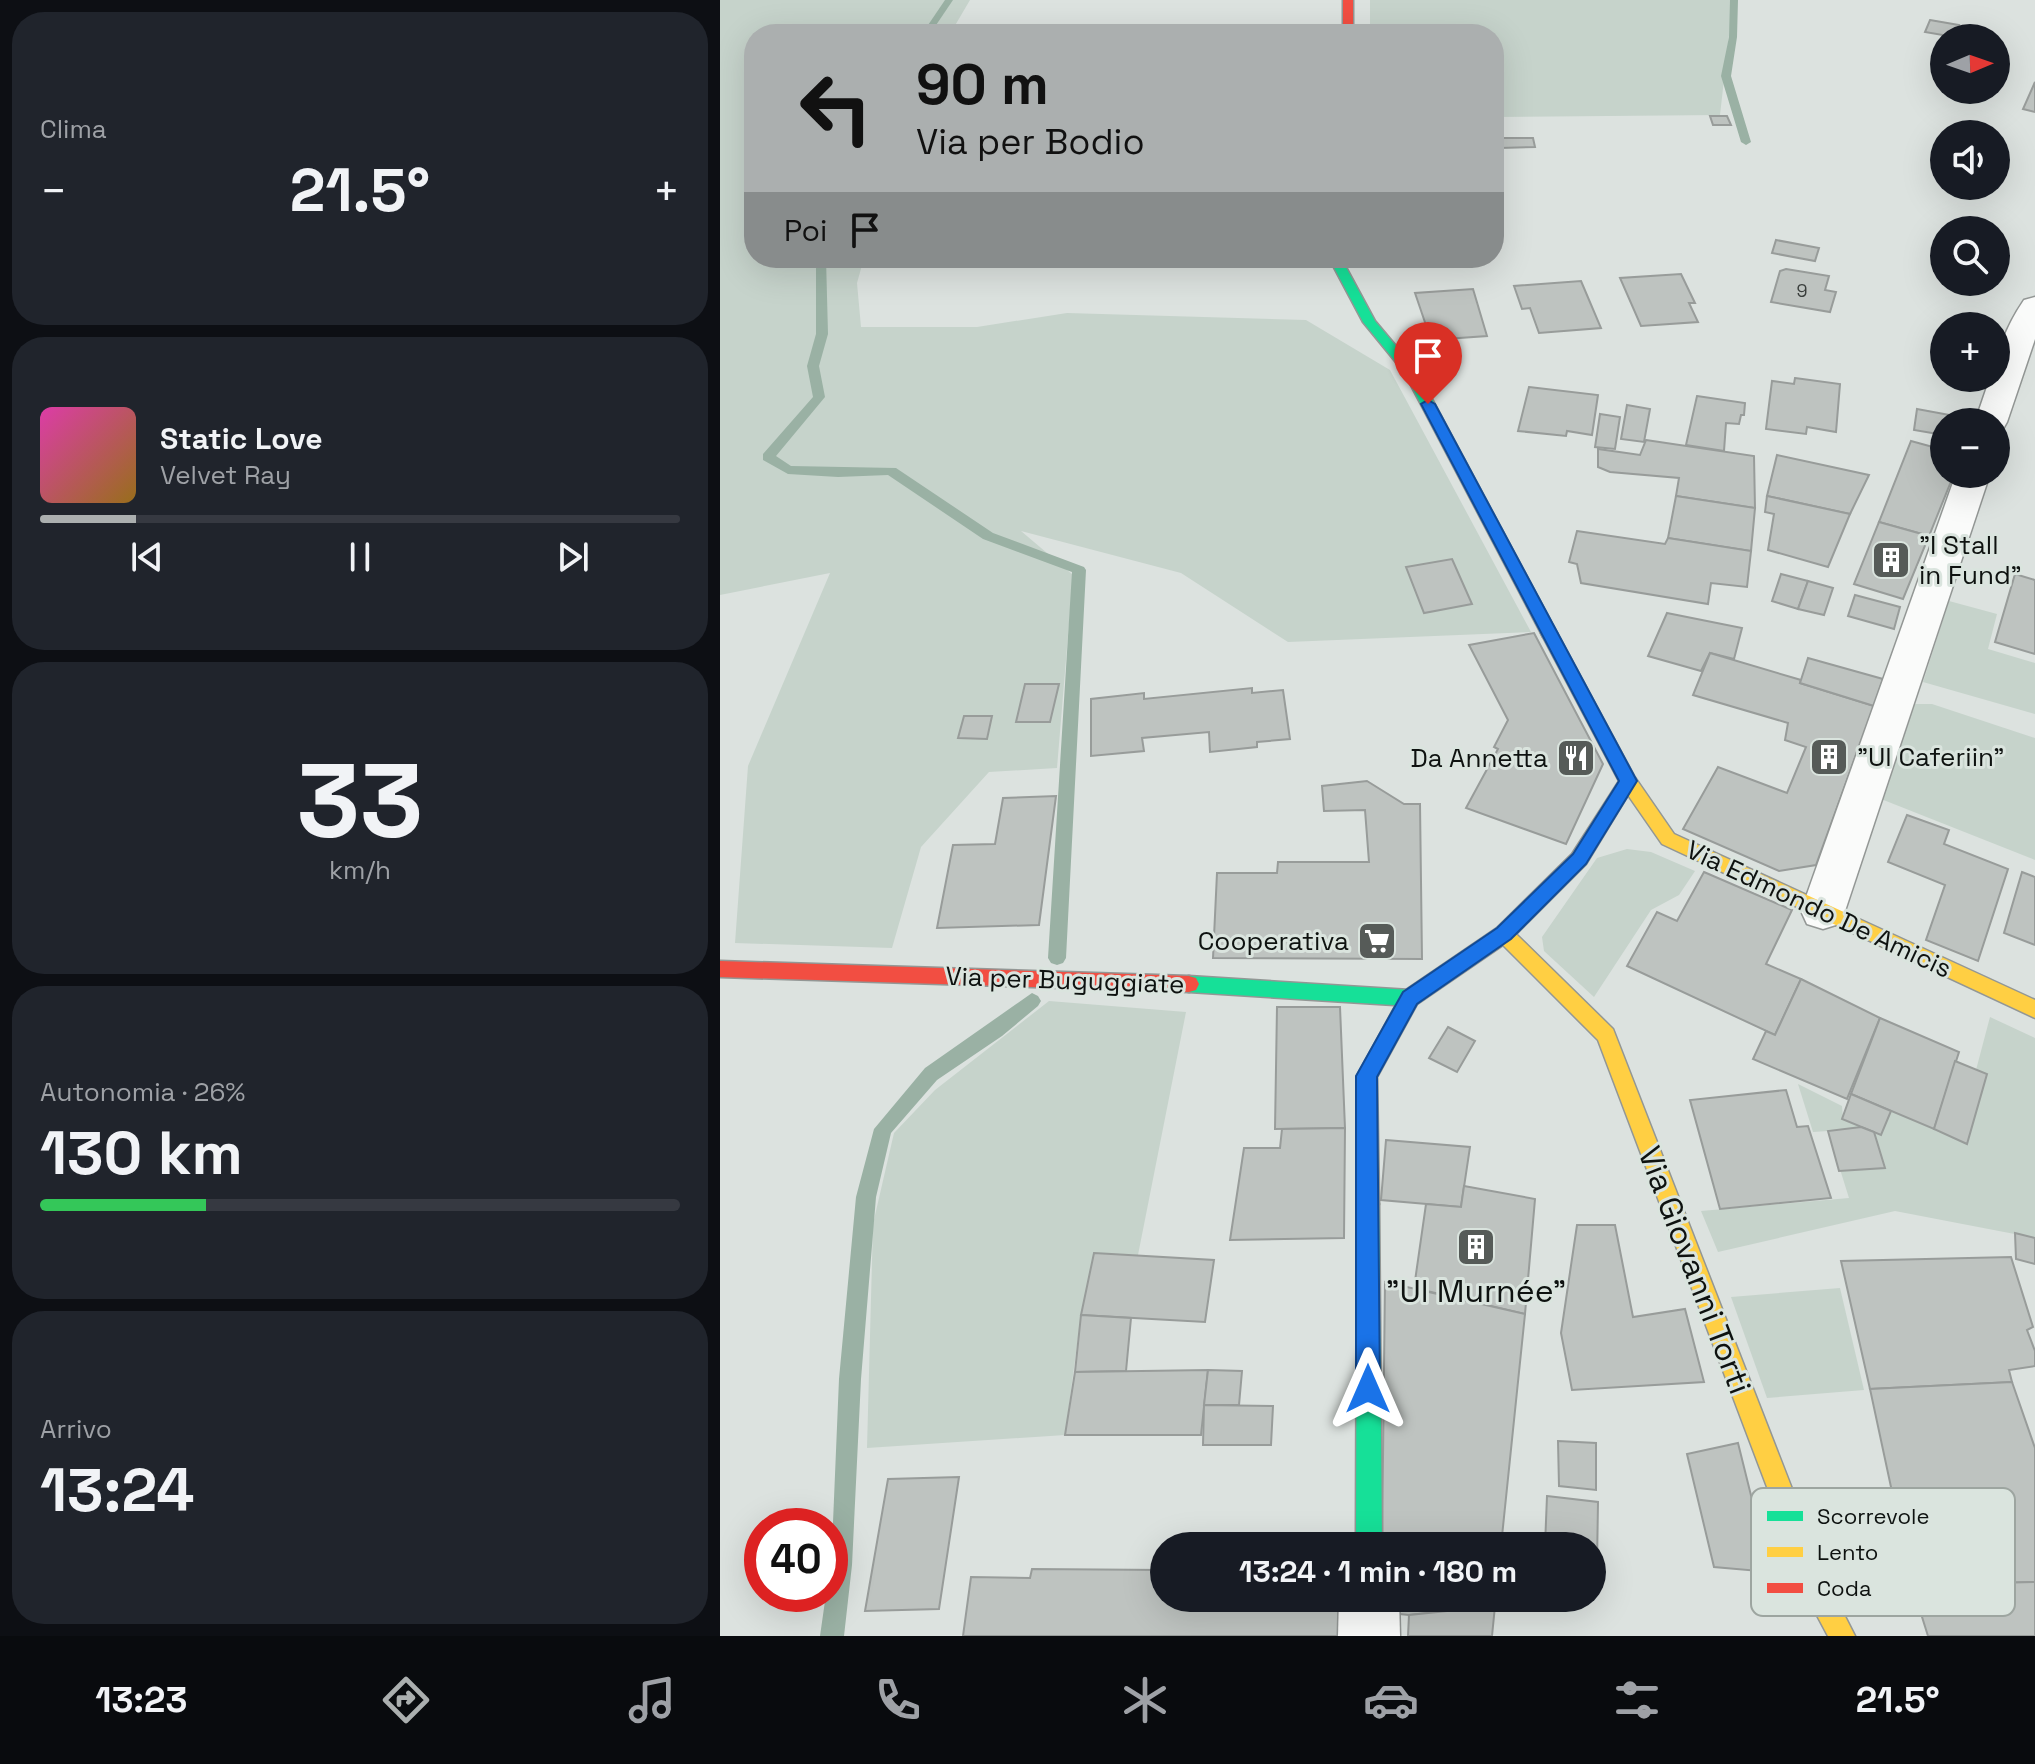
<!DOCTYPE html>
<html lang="it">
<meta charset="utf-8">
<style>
:root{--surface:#171b24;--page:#20242c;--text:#f1f3f6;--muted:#9ea1a6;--line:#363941;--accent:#abafaf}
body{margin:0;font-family:"Space Grotesk",sans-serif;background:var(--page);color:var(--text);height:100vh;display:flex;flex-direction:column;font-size:30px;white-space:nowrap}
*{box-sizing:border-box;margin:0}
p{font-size:26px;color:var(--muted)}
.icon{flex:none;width:44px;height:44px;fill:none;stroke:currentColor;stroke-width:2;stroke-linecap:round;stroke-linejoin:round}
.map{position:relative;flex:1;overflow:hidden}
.drawer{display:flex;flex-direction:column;gap:12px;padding:12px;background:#0d0f14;width:720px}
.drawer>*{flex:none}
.hud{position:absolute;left:24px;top:24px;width:760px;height:244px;border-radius:32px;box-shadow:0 8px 32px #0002;background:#abafaf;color:#111;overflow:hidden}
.needle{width:52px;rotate:88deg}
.fabs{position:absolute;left:1210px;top:24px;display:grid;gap:16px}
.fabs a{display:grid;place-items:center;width:80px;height:80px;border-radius:50%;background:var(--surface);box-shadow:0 8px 32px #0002;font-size:40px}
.speed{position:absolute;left:24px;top:1508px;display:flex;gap:16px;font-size:40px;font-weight:700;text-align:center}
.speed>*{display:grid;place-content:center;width:104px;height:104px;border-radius:50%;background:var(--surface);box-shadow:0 8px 32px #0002;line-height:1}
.speed .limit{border:12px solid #d22;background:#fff;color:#111}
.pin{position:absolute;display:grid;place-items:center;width:68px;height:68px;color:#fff;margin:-82px -34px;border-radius:50% 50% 50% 0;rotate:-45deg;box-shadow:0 0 8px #0007}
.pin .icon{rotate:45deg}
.me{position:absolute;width:88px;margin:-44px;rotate:0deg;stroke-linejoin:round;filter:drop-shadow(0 0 6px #0008)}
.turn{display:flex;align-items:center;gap:28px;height:168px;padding:0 40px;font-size:36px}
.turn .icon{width:104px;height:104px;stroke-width:2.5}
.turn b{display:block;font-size:56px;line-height:68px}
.then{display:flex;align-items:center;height:76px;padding:0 40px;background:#0003;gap:16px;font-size:30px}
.big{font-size:60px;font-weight:800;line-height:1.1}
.drawer .card{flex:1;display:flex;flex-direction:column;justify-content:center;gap:12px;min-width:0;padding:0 28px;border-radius:32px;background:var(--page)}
.drawer .dial{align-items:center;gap:0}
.dial b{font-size:104px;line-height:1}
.song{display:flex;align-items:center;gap:24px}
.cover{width:96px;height:96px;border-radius:12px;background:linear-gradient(135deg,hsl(320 70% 55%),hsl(40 70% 35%))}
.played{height:8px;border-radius:4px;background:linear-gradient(90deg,var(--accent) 15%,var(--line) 15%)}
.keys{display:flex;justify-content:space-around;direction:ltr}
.heat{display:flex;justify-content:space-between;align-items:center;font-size:44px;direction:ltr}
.charge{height:12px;border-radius:6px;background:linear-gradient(90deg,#34c759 26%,var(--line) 0)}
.trip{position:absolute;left:430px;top:1532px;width:456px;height:80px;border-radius:40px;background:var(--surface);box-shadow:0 8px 32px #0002;font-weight:800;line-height:80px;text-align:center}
.menu{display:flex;height:128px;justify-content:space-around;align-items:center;background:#090b0e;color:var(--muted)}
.menu .icon{width:56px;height:56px}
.menu .selected{color:var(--accent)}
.menu b{font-size:36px;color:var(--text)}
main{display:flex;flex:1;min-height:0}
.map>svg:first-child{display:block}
.green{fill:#c6d3cb}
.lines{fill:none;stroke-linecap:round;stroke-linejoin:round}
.stream{fill:#9ab1a4;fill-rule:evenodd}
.building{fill:#bec3c0;stroke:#989c9a;stroke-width:2}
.street-casing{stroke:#939795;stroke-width:3}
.fast-casing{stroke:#939795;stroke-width:3}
.slow-casing{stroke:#939795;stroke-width:3}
.jam-casing{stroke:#939795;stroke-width:3}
.street{fill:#fafbfa;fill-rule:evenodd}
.fast{fill:#16e098;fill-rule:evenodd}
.slow{fill:#ffcf43;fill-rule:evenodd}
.jam{fill:#f24e42;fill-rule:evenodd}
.route{fill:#1a73e8;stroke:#114b97;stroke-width:2}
.labels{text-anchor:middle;stroke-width:6;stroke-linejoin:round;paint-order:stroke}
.far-number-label{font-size:18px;fill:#3a3e3c}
.poi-label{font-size:26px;fill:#0e1210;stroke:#dae4de;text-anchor:start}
.street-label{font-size:26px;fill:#0e1210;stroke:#dae4de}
.near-street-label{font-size:32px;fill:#0e1210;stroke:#dae4de}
.near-poi-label{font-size:32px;fill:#0e1210;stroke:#dae4de}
.key{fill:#dae4de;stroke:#9da5a0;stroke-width:2}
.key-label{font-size:22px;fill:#0e1210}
</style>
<main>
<section class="drawer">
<div class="card"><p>Clima</p>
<div class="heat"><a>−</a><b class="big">21.5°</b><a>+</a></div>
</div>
<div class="card">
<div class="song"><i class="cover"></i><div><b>Static Love</b><p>Velvet Ray</p></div></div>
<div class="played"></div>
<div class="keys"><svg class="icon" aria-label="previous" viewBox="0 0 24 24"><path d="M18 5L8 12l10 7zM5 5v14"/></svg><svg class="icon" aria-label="pause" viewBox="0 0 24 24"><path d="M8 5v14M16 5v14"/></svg><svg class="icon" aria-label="next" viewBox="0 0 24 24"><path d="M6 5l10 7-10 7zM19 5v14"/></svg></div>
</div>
<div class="card dial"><b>33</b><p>km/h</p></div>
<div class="card"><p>Autonomia · 26%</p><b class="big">130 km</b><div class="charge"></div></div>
<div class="card"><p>Arrivo</p><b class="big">13:24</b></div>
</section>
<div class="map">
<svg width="1315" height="1636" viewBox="0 0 1315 1636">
<rect width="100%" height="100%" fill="#dce2df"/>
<g class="green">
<polygon points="0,0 250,0 230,34 34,34 34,258 144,258 137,283 141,327 257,327 347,313 586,320 670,370 811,632 568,642 461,573 301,531 353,575 337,768 269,772 201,847 172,948 15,943 28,766 110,573 0,595"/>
<polygon points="650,0 1013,0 1000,115 774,117 774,34 650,34"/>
<polygon points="1229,601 1277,614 1268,649 1315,663 1315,714 1203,682"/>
<polygon points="1194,704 1212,704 1315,738 1315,860 1161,799"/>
<polygon points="907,849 931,852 975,871 959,895 931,910 874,997 824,951 822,937 877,858"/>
<polygon points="329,1001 466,1012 418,1255 374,1253 361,1315 345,1435 147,1448 153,1224 174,1133 215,1090"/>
<polygon points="1270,1017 1315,1038 1315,1238 1175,1211 998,1252 981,1211 1129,1198 1108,1131 1093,1132 1078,1084 1122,1106 1123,1119 1161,1135 1171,1111 1247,1143 1267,1075 1256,1070"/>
<polygon points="1120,1288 1144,1390 1047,1398 1011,1297"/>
</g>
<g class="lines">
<g class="stream">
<polygon points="225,0 233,0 210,34 202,34"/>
<polygon points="1010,0 1018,0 1017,37 1011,76 1031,142 1026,145 1021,142 1001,76 1009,37"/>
<polygon points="96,258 106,258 108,334 99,366 105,397 56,456 71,466 176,468 273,533 364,567 366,570 346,958 343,963 337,965 331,963 328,958 352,572 263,539 168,475 118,477 68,474 43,460 43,454 93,397 87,366 96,334"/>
<polygon points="312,993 318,996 321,1001 318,1006 282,1036 217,1080 171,1133 156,1197 141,1379 132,1565 124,1636 100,1636 106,1594 110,1594 119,1379 136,1197 154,1129 205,1068"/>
</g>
</g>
<g class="building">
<polygon points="1210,20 1239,25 1234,37 1205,32"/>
<polygon points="1315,82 1315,112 1303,109"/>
<polygon points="990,116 1007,116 1011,125 993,125"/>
<polygon points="778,138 813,138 815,147 780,148"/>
<polygon points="1056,240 1099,248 1095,261 1052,253"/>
<polygon points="1066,269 1109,276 1105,290 1116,292 1110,312 1051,302 1060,271"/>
<polygon points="961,274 975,303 969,303 978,322 921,326 900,278"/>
<polygon points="861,281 881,328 819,333 810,308 802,309 794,286"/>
<polygon points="753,289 767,336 711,340 695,293"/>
<polygon points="1075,378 1120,384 1116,432 1087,427 1086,434 1046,429 1052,381 1074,384"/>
<polygon points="809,387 878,395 872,435 847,431 846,436 798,431"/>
<polygon points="977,396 1025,403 1024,415 1021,415 1019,424 1006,423 1004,451 966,445"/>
<polygon points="907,405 930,409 924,442 901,439"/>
<polygon points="1197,409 1246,418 1245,422 1224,422 1224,435 1194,430"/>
<polygon points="880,414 900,417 895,449 875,447"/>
<polygon points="926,440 1034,456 1035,508 956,496 959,478 890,472 878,467 878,449 920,455"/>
<polygon points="1191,441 1224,450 1224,474 1234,474 1209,536 1159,522"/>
<polygon points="1057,455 1149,475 1130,514 1047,496"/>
<polygon points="956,496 1035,508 1031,551 948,538"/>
<polygon points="1047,496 1130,514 1108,567 1048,550 1054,514 1045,512"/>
<polygon points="1159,522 1209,536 1183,599 1134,584"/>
<polygon points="857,531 945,544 948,538 1031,551 1027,587 991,583 988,604 861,583 857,564 849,562"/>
<polygon points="732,559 752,604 704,613 686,567"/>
<polygon points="1061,574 1088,581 1078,609 1052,601"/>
<polygon points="1295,574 1315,580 1315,654 1275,642"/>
<polygon points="1088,581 1113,588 1104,615 1078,609"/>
<polygon points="1135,595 1180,607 1174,629 1128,616"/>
<polygon points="947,613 1022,628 1014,659 990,653 981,671 928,656"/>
<polygon points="814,633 883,764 846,844 746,808 778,749 774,747 788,720 749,645"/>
<polygon points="990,653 1081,680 1080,683 1154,706 1096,865 1059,871 963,829 998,767 1067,793 1086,747 1065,740 1068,723 973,695"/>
<polygon points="1088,658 1163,679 1154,706 1080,683"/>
<polygon points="305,684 339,684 330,722 296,722"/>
<polygon points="532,688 532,693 563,690 570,739 537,742 537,747 490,752 489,732 422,738 424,751 371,756 371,699 424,693 424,699"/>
<polygon points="244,716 272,716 267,739 238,738"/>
<polygon points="647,781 684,804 700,804 702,959 493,958 497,873 557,873 558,862 649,862 645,810 604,811 602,786"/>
<polygon points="336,796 319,925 217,928 233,845 275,844 283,798"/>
<polygon points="1187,815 1229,830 1224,844 1288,869 1258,961 1206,940 1225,885 1168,862"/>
<polygon points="984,872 1072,910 1046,964 1081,979 1055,1035 907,966 937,912 957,921"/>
<polygon points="1302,872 1315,877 1315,945 1284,933"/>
<polygon points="1081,979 1160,1018 1127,1099 1033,1059 1046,1031 1055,1035"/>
<polygon points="557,1007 620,1007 625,1128 555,1129"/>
<polygon points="1160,1018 1239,1052 1214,1129 1131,1094"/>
<polygon points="728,1027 755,1041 737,1072 709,1058"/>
<polygon points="1235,1061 1267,1074 1247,1144 1214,1129"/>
<polygon points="1066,1090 1077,1127 1088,1126 1111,1198 1000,1209 970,1100"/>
<polygon points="1131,1094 1171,1111 1161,1135 1122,1119"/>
<polygon points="1141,1127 1154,1132 1165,1168 1119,1171 1108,1131"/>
<polygon points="625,1128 624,1238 510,1240 524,1148 560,1148 562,1129"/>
<polygon points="666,1140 750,1147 741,1207 661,1200"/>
<polygon points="744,1186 815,1199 805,1314 694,1288 706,1204 741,1207"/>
<polygon points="857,1225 895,1225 913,1317 965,1309 984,1382 852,1390 841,1333"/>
<polygon points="1295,1233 1315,1238 1315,1264 1296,1259"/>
<polygon points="374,1253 494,1260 485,1322 361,1315"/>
<polygon points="1291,1257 1313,1327 1307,1330 1315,1351 1315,1366 1289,1370 1292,1382 1150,1389 1121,1261"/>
<polygon points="665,1282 805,1314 781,1546 662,1546"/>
<polygon points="361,1315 411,1318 406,1371 355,1372"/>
<polygon points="488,1370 481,1435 345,1435 355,1372"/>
<polygon points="488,1370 522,1371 519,1405 484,1405"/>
<polygon points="1292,1382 1315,1448 1315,1582 1192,1585 1150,1389"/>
<polygon points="484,1405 553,1406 551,1445 483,1445"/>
<polygon points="838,1441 876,1443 876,1490 839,1486"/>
<polygon points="1018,1443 1050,1572 994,1567 967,1454"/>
<polygon points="239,1477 219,1609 145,1611 168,1479"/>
<polygon points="827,1496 878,1502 877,1564 872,1564 872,1546 825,1546"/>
<polygon points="312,1569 444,1570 444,1598 640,1598 641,1636 243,1636 251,1577 310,1578"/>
<polygon points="1315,1582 1315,1636 1208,1636 1192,1585"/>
<polygon points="662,1598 776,1598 775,1606 689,1615 661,1612"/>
<polygon points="775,1606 772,1636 688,1636 689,1615"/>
</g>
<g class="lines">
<g class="street-casing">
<g id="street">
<path d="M 1315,297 L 1315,339 L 1287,422 L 1283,429 L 1276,431 L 1276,422 L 1255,422 L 1270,378 L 1276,378 C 1276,350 1289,322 1304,300 Z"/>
<polygon points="1236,474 1270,474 1125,911 1119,924 1103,929 1087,924 1081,911"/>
<polygon points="619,1598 679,1598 680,1636 618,1636"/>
</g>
</g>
<g class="fast-casing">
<g id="fast">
<polygon points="609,258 621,258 655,321 697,371 837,633 835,637 823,637 684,372 643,322"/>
<polygon points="469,976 690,990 697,992 700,998 697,1004 690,1006 469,992 462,990 459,984 462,978"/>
<polygon points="648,1194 656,1197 659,1204 662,1546 636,1546 637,1204 640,1197"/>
</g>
</g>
<g class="slow-casing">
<polygon id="slow" points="829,627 837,633 914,776 954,834 1315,1000 1315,1018 942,844 908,795 866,864 796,934 893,1029 1111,1589 1135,1636 1108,1636 1092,1606 878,1040 783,945 697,1004 657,1077 659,1204 656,1211 648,1214 640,1211 637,1204 637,1076 683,992 777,928 852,854 899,781 821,633"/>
</g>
<g class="jam-casing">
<g id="jam">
<rect x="623" y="0" width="10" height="34"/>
<polygon points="0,961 469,976 476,978 479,984 476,990 469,992 0,977"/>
</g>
</g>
<use href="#street" class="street"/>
<use href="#fast" class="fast"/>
<use href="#slow" class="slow"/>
<use href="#jam" class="jam"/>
</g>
<polygon class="route" points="708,400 715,404 917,781 866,864 791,939 697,1004 657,1077 660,1389 657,1398 648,1401 639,1398 636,1389 636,1076 683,992 777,928 853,854 899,781 701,404"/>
<defs>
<g id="building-square" transform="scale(2)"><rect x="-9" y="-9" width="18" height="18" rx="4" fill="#565b58" stroke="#dae4de"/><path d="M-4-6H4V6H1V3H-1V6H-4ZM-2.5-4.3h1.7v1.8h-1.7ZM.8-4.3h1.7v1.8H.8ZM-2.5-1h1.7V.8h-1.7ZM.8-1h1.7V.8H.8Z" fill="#fff"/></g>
<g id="restaurant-square" transform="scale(2)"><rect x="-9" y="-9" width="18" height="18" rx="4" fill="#565b58" stroke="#dae4de"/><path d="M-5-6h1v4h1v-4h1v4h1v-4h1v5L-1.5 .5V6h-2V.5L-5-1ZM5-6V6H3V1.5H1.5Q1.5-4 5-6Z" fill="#fff"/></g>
<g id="supermarket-square" transform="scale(2)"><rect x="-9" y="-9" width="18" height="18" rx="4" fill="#565b58" stroke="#dae4de"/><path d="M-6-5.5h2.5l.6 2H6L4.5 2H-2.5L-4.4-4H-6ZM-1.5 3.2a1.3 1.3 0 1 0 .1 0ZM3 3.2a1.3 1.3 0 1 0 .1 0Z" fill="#fff"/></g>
</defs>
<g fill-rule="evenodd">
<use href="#building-square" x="1171" y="560"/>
<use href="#building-square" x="1109" y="757"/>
<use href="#restaurant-square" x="856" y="758"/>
<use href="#supermarket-square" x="657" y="941"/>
<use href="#building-square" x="756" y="1247"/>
</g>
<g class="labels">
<g class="far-number-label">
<text x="1082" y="297">9</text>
</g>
<g class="poi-label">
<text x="1199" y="554">"I Stall<tspan x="1199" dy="30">in Fund"</tspan></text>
<text x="1137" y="766">"Ul Caferiin"</text>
<text x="828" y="767" text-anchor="end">Da Annetta</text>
<text x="629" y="950" text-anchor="end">Cooperativa</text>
</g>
<g class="street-label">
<text transform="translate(1099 909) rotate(25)" y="9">Via Edmondo De Amicis</text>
<text transform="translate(345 980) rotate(2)" y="9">Via per Buguggiate</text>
</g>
<g class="near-street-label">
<text transform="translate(975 1270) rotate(69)" y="11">Via Giovanni Torti</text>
</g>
<g class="near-poi-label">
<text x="756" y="1302">"Ul Murnée"</text>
</g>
</g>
<rect x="1031" y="1488" width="264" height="128" rx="12" class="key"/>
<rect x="1047" y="1511" width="36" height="10" fill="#16e098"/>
<rect x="1047" y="1547" width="36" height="10" fill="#ffcf43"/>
<rect x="1047" y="1583" width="36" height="10" fill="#f24e42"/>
<g class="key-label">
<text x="1097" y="1524">Scorrevole</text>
<text x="1097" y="1560">Lento</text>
<text x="1097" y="1596">Coda</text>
</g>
</svg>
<div class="fabs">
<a><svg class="needle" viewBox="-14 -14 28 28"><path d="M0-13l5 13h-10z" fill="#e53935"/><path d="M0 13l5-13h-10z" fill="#9ea1a6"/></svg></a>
<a><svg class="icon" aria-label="sound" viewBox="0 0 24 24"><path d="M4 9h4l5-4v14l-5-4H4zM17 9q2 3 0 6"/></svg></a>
<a><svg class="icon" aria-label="search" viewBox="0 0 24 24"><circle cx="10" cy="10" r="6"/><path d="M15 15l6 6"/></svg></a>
<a>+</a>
<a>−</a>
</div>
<div class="speed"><div class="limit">40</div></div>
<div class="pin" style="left:708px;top:404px;background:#d93025"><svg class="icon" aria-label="arrive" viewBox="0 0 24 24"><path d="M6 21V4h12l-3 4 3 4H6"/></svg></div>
<svg class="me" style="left:648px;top:1389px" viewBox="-20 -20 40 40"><path d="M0-17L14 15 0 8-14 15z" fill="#1a73e8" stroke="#fff" stroke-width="4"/></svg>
<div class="trip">13:24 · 1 min · 180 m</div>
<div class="hud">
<div class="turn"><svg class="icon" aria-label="left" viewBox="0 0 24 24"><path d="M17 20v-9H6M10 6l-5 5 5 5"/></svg><div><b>90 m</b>Via per Bodio</div></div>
<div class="then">Poi<svg class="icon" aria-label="arrive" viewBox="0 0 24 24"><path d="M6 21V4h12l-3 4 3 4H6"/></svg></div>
</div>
</div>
</main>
<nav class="menu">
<b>13:23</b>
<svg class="icon selected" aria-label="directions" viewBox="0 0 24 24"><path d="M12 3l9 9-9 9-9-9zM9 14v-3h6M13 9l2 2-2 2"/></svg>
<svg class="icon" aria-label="music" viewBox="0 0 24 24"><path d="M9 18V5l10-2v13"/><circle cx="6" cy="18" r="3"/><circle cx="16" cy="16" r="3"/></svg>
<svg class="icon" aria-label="phone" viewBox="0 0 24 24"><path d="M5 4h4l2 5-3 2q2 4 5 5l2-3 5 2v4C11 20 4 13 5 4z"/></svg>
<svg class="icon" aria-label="climate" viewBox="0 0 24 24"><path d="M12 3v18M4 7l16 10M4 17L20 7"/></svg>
<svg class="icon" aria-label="car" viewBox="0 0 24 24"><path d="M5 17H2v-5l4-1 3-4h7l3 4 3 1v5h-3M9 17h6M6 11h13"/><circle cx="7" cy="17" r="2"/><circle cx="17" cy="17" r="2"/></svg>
<svg class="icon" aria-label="filters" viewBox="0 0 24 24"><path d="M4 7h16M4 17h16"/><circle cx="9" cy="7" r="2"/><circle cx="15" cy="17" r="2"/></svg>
<b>21.5°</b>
</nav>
